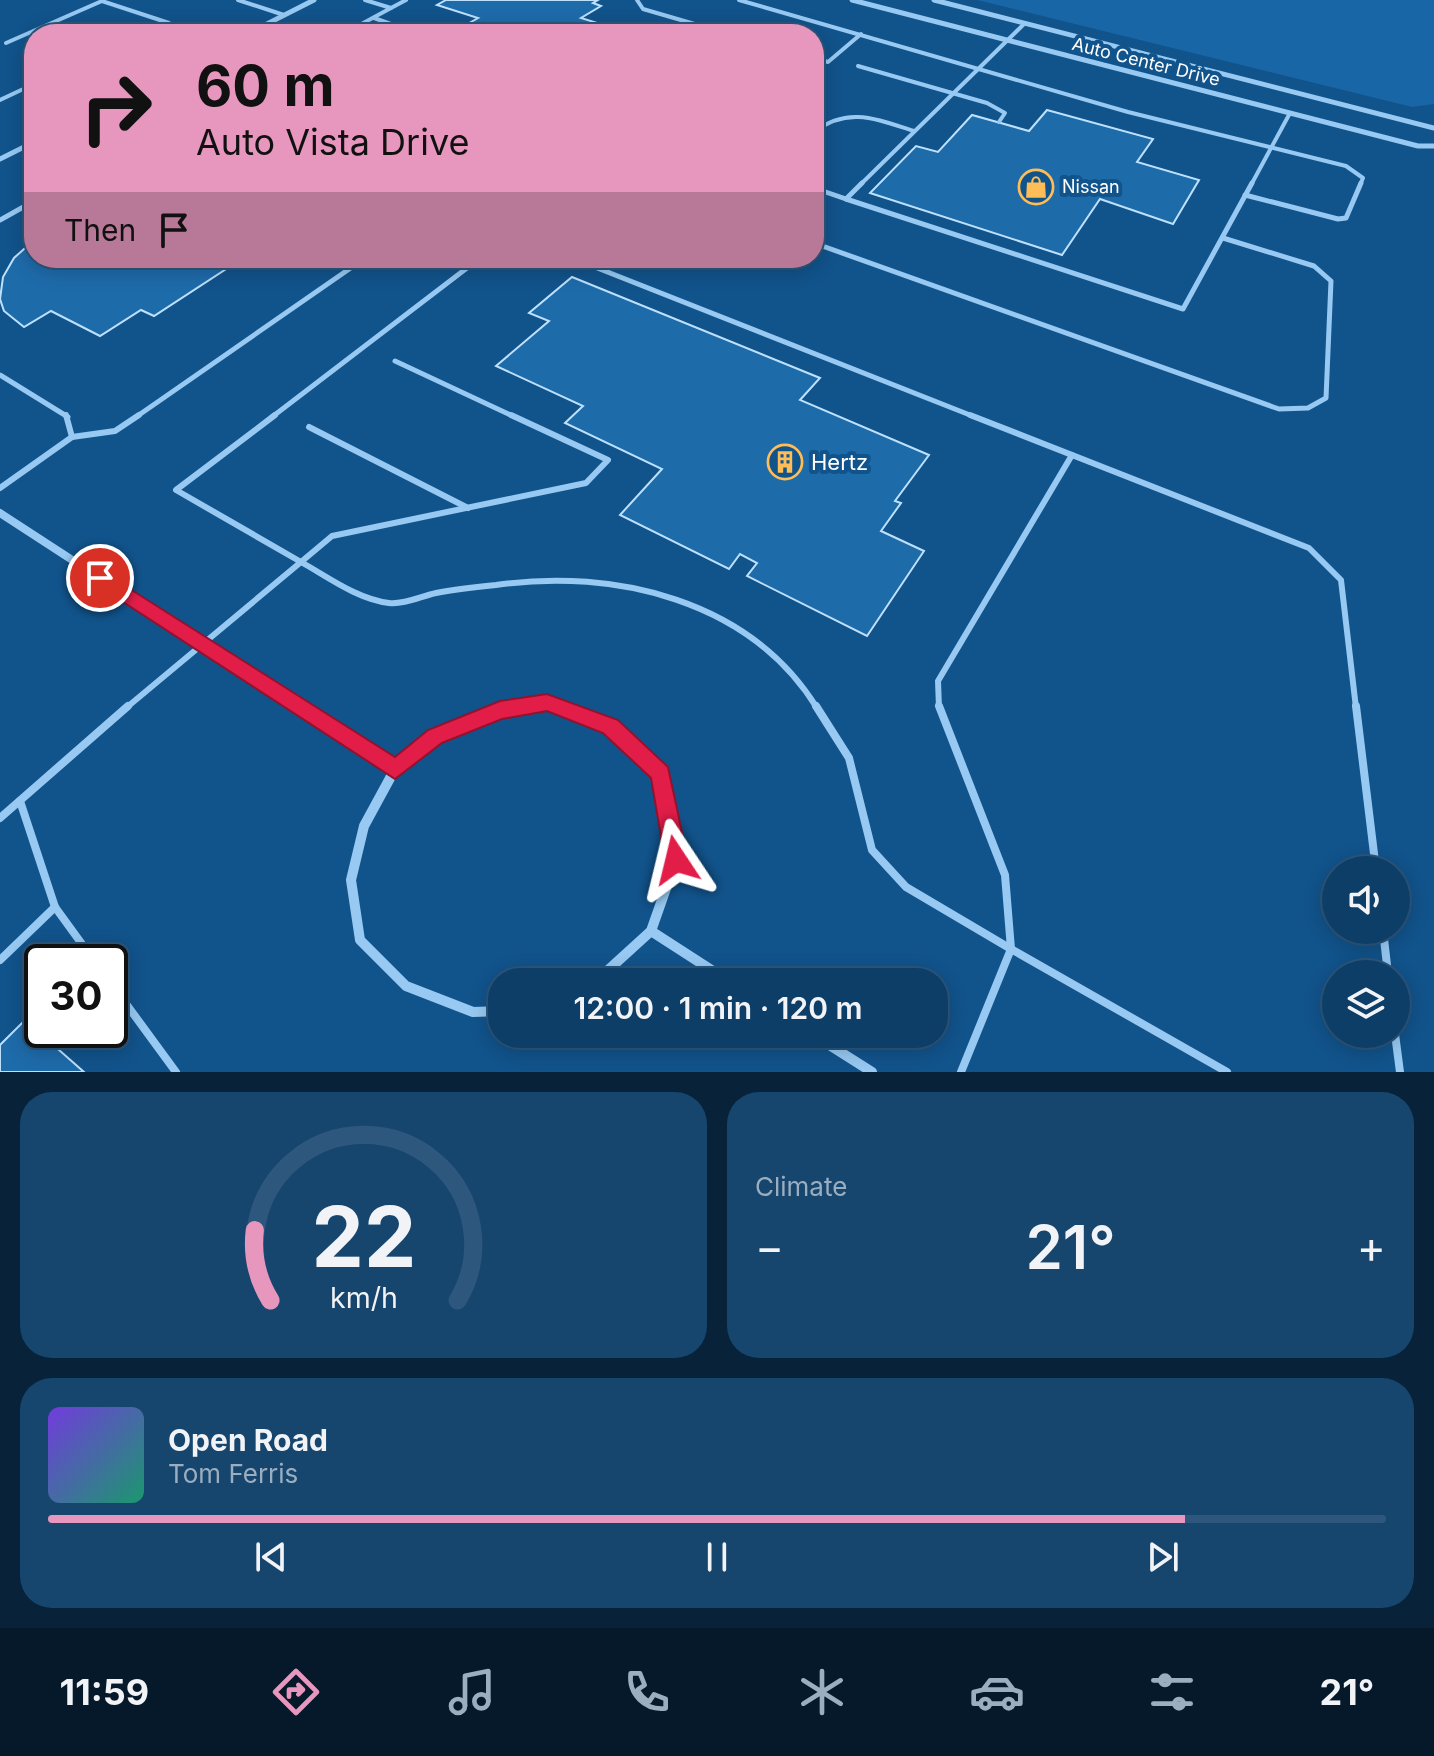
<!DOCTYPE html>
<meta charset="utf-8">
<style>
:root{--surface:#0d3e68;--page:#16456e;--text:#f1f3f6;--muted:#9aaec0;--line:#2d577c;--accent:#e797bd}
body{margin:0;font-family:Inter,sans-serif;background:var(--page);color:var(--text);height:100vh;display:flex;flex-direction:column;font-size:30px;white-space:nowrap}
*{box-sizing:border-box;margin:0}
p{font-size:26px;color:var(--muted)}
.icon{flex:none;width:44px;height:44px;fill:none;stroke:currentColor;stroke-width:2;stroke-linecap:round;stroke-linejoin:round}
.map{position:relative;height:1072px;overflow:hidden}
.side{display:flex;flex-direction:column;gap:20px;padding:20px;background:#072239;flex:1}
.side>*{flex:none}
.hud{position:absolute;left:24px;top:24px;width:800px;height:244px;border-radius:32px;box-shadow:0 4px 20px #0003,0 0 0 2px var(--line);background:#e797bd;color:#111;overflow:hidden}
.controls{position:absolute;left:1322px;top:856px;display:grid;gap:16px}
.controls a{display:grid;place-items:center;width:88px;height:88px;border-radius:50%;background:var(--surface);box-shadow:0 4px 20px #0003,0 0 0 2px var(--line);font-size:40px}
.speed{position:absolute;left:24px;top:944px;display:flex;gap:16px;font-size:40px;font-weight:700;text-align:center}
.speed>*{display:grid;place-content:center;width:104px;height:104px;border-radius:50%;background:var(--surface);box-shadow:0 4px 20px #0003,0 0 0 2px var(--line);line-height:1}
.speed .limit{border:4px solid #111;border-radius:12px;background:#fff;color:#111}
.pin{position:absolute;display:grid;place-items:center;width:68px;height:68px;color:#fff;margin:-34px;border:4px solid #fff;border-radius:50%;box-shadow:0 2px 8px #0007}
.me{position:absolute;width:88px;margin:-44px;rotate:350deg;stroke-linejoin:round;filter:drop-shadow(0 0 6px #0008)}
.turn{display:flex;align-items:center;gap:28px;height:168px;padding:0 40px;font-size:36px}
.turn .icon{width:104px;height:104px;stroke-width:2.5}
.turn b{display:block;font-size:56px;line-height:68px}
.then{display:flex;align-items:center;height:76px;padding:0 40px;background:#0003;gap:16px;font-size:30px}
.big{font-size:60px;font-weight:600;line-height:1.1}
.side .tile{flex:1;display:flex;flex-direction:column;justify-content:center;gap:12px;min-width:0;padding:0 28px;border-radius:32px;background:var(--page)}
.side .dial{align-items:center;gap:0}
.dial svg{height:208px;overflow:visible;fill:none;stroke:var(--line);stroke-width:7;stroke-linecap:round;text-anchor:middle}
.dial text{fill:var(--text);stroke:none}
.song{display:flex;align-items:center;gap:24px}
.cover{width:96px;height:96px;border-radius:12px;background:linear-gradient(135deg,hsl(260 70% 55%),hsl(160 70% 35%))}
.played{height:8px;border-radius:4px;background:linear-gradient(90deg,var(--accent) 85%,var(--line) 85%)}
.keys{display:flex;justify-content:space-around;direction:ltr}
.heat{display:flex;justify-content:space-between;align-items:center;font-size:44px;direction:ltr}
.side .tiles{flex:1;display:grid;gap:20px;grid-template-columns:1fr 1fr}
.tile:last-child{grid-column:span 2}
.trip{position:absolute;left:488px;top:968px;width:460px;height:80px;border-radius:32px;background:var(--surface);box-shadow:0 4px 20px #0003,0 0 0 2px var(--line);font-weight:600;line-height:80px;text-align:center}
.dock{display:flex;height:128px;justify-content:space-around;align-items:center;background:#05192a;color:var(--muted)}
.dock .icon{width:56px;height:56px}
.dock .current{color:var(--accent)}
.dock b{font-size:36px;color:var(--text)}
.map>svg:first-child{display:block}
.green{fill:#1866a5}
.building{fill:#1e6baa;stroke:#bde1fd;stroke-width:2}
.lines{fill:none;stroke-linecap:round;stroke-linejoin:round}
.lane-far3{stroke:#97c9f2;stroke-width:4}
.lane-far2{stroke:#97c9f2;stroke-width:5}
.lane-far1{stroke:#97c9f2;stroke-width:6}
.lane{stroke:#97c9f2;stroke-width:8}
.street-far2{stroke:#97c9f2;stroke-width:5}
.street-far1{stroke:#97c9f2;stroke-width:8}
.street{stroke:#97c9f2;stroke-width:10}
.route{fill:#e11d48;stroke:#92132f;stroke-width:2}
.labels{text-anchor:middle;stroke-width:8;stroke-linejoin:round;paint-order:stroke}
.far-street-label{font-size:18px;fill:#fff;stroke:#11538b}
.far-poi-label{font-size:18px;fill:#fff;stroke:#11538b;text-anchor:start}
.poi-label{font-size:22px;fill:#fff;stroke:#11538b;text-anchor:start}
</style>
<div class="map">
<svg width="1434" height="1072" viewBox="0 0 1434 1072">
<rect width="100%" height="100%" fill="#11538b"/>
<polygon class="green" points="977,0 1434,0 1434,104 1412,107"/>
<g class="building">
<polygon points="446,0 598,0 593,3 601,6 581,18 629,33 450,34 478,18 437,5"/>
<polygon points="1047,110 1153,139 1137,162 1199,180 1173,224 1100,199 1062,255 870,193 916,146 938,152 972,115 1029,131"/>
<polygon points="34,240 34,258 243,258 154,316 141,310 100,336 51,311 24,327 4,311 0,299 3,277 14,258"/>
<polygon points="572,277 820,378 800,400 929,455 895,501 901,503 881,531 924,551 867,636 747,576 757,563 740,554 729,569 620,515 662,469 565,423 583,406 496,366 549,321 529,313"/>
<polygon points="25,1020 84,1072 0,1072 0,1045"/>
</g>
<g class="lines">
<g class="lane-far3">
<polyline points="238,0 284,15"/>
<polyline points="637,0 643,9 729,34"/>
<polyline points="739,0 1128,112 1346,166 1363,178 1360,185"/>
<polyline points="391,8 406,0"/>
<polyline points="374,18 419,34"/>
<polyline points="144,34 156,28 175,34"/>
<polyline points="343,34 391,8 365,0"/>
<polyline points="6,43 102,1 169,23 156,28"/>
<polyline points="814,58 828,62 861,34"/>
<polyline points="858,66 987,103 1005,113 999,122"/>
<polyline points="0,100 34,84"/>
<path d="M 814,132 C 848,106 876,119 914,131"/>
<polyline points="860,185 1025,23"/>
<polyline points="1251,185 1290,113"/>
</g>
<g class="lane-far2">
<polyline points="862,183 846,199 1183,309 1252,183"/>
<polyline points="814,188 846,199"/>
<polyline points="1245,195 1338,219 1346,218 1361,183"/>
<polyline points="0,220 34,201"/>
<polyline points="814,243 1279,409 1308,408 1326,398 1331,281 1314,266 1223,238"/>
<polyline points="572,258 975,417"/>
<polyline points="395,361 515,417"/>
<polyline points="0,375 68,417"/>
<polyline points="136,417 365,258"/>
<polyline points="272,417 480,258"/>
</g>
<g class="lane-far1">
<path d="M 511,415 L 608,460 L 586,483 L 332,536 L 301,562 C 328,577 357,599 389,603 C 403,605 422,596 436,593 C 456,589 476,587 496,585 C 615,568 750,600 817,708"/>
<polyline points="970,415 1309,548 1341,580 1356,708"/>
<polyline points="309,427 468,508"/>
<polyline points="72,437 115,431 139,415"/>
<polyline points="0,488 72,437 66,415"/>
<polyline points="126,708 301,562 176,490 275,415"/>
<polyline points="939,708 938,681 1072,455"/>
</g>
<g class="lane">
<polyline points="816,706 849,758 872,850 906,887 1011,949"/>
<polyline points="939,706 1005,875 1011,949"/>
<polyline points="1356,706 1376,870"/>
<polyline points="20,801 55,907 95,962"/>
<polyline points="0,818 128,706"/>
<polyline points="1383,930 1388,974"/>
<polyline points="0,960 55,907"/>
<polyline points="110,982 176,1072"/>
<polyline points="1395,1034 1400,1072"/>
<polyline points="961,1072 1011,949 1227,1072"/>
</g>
<g class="street-far2">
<polyline points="852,0 1418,146 1434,146"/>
<polyline points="934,0 1434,128"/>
<polyline points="247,34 314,0"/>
<polyline points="0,159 34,142"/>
</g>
<g class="street-far1">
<polyline points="0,513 300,708"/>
<polyline points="516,708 547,703 560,708"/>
</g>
<g class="street">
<polyline points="297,706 395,769"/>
<polyline points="554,706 611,726 661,773 676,860 651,931 595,982"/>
<polyline points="651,931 730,982"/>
<polyline points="502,1011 473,1012 406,986 360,940 351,880 364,826 395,769 435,737 500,710 530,706"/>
<polyline points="812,1034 872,1072"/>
</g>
</g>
<polygon class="route" points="100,570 395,757 428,730 500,701 547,694 618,720 668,767 688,860 684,867 676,870 668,867 665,860 651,778 603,733 547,711 502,719 442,743 395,779 94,583 91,578"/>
<defs>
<g id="shop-ring" transform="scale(1.8)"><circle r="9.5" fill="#11538b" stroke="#ffbd57" stroke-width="1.5"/><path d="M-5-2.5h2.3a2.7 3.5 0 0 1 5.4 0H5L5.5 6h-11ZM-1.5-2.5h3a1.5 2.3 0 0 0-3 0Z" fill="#ffbd57"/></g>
<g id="building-ring" transform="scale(1.8)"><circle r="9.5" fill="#11538b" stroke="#ffbd57" stroke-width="1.5"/><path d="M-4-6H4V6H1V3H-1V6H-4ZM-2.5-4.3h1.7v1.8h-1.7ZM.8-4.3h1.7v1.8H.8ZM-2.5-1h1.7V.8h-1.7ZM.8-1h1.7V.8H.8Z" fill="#ffbd57"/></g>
</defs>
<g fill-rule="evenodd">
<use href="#shop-ring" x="1036" y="187"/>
<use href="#building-ring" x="785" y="462"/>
</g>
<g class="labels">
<g class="far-street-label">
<text transform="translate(1146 62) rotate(14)" y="6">Auto Center Drive</text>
</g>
<g class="far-poi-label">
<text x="1062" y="193">Nissan</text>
</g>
<g class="poi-label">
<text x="811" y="470">Hertz</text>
</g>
</g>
</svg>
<div class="controls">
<a><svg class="icon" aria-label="sound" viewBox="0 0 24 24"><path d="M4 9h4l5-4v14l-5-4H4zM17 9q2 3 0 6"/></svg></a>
<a><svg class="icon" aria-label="layers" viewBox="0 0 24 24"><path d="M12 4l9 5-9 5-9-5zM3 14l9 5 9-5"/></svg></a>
</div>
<div class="speed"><div class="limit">30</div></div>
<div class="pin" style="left:100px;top:578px;background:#d93025"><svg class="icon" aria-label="arrive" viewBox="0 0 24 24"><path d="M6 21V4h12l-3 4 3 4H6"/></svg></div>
<svg class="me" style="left:676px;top:860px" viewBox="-20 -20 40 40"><path d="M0-17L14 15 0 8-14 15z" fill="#e11d48" stroke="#fff" stroke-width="4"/></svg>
<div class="trip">12:00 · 1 min · 120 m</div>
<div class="hud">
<div class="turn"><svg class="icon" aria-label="right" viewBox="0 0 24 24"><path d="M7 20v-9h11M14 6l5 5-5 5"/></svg><div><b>60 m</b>Auto Vista Drive</div></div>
<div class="then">Then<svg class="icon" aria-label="arrive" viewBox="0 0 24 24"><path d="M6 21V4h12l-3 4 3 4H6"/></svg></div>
</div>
</div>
<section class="side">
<div class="tiles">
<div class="tile dial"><svg viewBox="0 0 100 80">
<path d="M14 69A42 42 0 1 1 86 69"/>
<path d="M14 69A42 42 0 0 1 8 42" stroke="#e797bd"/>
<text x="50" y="56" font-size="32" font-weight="700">22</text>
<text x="50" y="72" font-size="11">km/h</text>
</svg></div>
<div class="tile"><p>Climate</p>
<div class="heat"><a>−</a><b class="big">21°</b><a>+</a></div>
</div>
<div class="tile">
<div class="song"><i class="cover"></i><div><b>Open Road</b><p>Tom Ferris</p></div></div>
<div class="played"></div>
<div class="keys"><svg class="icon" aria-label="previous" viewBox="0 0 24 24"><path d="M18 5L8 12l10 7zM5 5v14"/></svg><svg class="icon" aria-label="pause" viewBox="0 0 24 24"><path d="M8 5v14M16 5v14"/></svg><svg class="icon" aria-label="next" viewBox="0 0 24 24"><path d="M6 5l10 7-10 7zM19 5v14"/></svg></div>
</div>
</div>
</section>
<nav class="dock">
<b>11:59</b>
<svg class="icon current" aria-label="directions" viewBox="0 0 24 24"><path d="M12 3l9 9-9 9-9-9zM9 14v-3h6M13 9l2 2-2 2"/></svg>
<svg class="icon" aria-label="music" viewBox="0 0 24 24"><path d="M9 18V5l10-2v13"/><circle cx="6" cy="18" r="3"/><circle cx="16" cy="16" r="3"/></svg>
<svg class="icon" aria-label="phone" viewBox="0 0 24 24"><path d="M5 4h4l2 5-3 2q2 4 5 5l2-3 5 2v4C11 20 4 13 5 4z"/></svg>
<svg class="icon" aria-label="climate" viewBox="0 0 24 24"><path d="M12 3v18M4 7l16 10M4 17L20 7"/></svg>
<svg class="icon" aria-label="car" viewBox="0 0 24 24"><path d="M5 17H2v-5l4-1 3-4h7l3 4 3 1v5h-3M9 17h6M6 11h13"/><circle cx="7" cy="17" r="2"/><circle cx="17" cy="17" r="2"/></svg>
<svg class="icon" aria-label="filters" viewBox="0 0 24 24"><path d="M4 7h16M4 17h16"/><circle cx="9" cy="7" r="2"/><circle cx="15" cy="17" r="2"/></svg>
<b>21°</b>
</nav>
